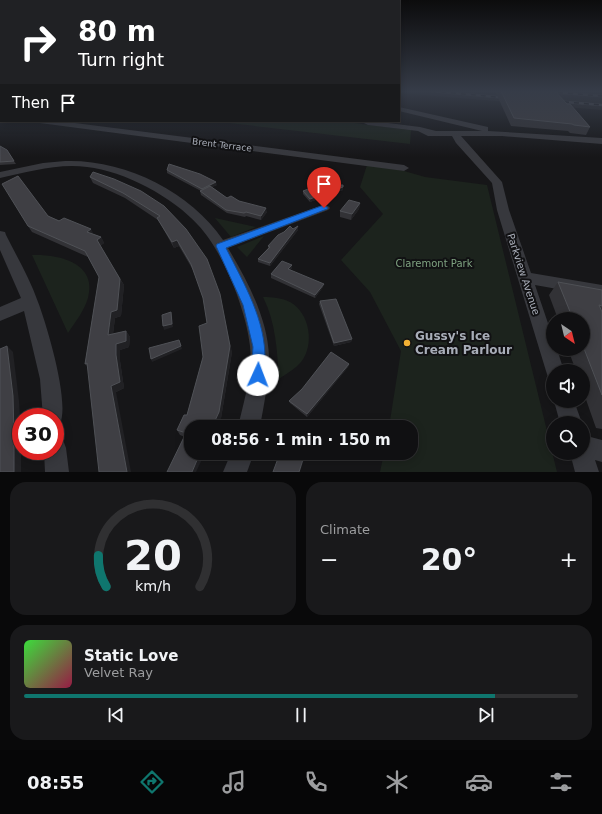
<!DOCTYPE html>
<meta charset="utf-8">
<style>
:root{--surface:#101012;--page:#19191b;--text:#f1f3f6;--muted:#9c9d9f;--line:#303032;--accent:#0f766e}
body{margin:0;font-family:"DejaVu Sans",sans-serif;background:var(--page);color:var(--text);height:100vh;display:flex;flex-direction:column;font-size:15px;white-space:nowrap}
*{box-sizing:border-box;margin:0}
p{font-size:13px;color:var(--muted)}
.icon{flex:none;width:22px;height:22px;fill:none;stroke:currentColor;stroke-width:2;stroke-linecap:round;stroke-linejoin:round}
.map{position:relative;height:472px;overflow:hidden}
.sheet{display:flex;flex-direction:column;gap:10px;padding:10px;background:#09090a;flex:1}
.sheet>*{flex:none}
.guide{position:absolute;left:0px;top:0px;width:400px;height:122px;box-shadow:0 2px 10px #0003,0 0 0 1px var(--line);background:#202124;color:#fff;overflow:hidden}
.needle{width:26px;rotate:145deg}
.tools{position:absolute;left:546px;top:312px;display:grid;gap:8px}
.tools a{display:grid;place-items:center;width:44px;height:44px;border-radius:50%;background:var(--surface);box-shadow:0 2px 10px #0003,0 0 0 1px var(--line);font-size:20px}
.speed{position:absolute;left:12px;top:408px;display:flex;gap:8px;font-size:20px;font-weight:700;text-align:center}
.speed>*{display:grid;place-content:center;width:52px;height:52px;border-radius:50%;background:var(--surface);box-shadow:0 2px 10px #0003,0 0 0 1px var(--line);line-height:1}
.speed .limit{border:6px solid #d22;background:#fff;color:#111}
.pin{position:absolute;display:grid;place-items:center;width:34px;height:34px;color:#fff;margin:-41px -17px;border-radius:50% 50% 50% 0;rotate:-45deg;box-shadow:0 0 4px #0007}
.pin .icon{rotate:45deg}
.me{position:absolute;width:44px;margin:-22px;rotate:2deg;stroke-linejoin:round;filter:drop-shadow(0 0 3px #0008)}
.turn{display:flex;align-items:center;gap:14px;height:84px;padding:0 12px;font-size:18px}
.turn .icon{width:52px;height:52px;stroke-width:2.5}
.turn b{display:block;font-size:28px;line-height:34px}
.then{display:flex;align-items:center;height:38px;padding:0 12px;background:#0003;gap:8px;font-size:15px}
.big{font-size:30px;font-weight:600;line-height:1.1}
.sheet .card{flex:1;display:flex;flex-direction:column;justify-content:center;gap:6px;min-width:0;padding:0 14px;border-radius:16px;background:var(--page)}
.sheet .dial{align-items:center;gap:0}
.dial svg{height:104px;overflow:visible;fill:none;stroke:var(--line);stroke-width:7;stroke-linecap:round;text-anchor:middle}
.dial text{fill:var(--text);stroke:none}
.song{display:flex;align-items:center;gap:12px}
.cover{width:48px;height:48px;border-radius:6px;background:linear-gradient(135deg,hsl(120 70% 55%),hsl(340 70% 35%))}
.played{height:4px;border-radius:2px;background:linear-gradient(90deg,var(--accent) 85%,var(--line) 85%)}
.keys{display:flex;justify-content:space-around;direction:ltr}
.heat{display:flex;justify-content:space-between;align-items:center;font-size:22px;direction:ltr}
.sheet .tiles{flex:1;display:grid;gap:10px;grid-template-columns:1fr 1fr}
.card:last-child{grid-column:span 2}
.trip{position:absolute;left:184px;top:420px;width:234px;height:40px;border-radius:16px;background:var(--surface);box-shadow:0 2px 10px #0003,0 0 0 1px var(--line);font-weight:600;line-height:40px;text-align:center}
.dock{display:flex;height:64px;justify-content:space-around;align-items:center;background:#060607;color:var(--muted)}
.dock .icon{width:28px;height:28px}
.dock .selected{color:var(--accent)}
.dock b{font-size:18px;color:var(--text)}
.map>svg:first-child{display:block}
.built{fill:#222225}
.green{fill:#1c231d}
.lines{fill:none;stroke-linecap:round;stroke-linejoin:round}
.minor{fill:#37383d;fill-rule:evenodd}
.rail-casing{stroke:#4a4c52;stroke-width:2.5}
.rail{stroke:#111113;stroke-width:1.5;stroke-dasharray:5;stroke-linecap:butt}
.wall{fill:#323236}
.shaded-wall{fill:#212124}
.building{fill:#3f3f44;stroke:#4f5156}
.route{fill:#1a73e8;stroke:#114b97}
.poi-dot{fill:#f2b134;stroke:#111113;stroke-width:1.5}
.labels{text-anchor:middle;stroke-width:4;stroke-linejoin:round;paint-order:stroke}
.far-street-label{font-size:9px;fill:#a8adb8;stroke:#111113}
.park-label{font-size:10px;fill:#7fa381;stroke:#111113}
.street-label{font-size:10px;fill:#a8adb8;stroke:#111113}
.near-poi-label{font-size:12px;font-weight:bold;fill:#a8adb8;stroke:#111113;text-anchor:start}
</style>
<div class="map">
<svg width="602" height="472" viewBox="0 0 602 472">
<rect width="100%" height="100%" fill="#161618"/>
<polygon class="built" points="399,91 602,91 602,110 399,93"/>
<g class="green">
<polygon points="212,121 338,121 411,130 410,144"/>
<polygon points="367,165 404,171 425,177 487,185 557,472 380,472 384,453 411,453 411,427 389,427 401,351 370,292 341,260 383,214 360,187"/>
<polygon points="215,218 256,227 231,237"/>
<polygon points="264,236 247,257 237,247"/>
<path d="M 32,255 C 57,254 98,262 88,298 C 84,311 76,321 68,333 Z"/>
<path d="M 263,297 C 271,297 283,298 290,302 C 310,313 315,345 301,362 C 295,369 286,374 279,379 C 277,350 276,323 263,297 Z"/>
</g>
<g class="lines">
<g class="minor">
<polygon points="399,107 488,127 488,131 602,138 602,144 502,136 461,136 502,182 509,210 531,273 602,285 602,297 535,285 553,338 553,349 557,349 564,371 553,371 553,379 548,377 546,371 497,210 492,183 456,143 452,136 428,136 418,131 368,125 364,123 365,121 372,121 420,127 436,131 482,131 399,111"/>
<rect x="0" y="114" width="1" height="4"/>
<polygon points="36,121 59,121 404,165 409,168 404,171 40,123"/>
<path d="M 65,161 C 124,159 190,191 223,240 L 320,206 L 328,206 L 330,208 L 328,210 L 228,248 C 247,280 268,319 269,357 C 269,381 264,404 260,427 L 238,427 C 244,401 253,373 250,346 C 246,310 223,251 198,225 C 173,197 124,171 87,167 C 58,163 28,172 0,178 L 0,172 L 43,163 Z"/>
<path d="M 0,231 L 5,232 L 6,235 C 17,257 30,279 38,302 C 47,326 70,402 60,424 L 55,427 L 55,417 L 43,417 L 40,379 L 24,311 L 0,321 L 0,307 L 21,298 L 0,250 Z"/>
<polygon points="554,401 574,401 582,423 560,423"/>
<polygon points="583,435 602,440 602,462 595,460 599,472 575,472 570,453 583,453"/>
<polygon points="55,437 63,440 66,448 69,472 45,472 44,451 55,451"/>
<polygon points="231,453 254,453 247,472 223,472"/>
</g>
<g class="rail-casing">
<g id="rail">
<polyline points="431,91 508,98"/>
<polyline points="538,91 602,96"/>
<polyline points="554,101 602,105"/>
</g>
</g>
<use href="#rail" class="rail"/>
</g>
<g class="wall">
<polygon points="495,91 555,91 567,104 590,127 586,135 570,133 568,131 511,126"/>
<polygon points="0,146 7,150 16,164 0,165"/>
<polygon points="167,170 217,185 212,187 227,198 239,201 267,212 261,220 246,216 245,217 227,213 201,195 200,191 201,191 167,173"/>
<polygon points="90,177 164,206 232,352 221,418 185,437 180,435 177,430 187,415 203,357 207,323 204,300 193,270 179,246 174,248 160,223 158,220 125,198 93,183"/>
<polygon points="343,190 310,202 303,194 303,191"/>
<polygon points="360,203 359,209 351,220 340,217 340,211"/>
<polygon points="48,216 101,237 104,243 100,246 124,285 121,316 115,318 113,334 126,331 130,337 129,347 120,350 120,361 124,388 116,392 85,364 99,277 88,257 32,232 28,226"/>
<polygon points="293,229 298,230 270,266 258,262 258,259 268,248 268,246"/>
<polygon points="292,265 292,268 290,270 323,287 315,298 271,278 271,274"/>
<polygon points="558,282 602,290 602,429 596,428 583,391 583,371 576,371 568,349 583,349 583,319 558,319 549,295"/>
<polygon points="320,301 352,339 351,342 334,346 319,304"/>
<polygon points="349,364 348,367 307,417 290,403 289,401"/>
</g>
<g class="shaded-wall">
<polygon points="216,182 217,185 203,192 202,189"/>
<polygon points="343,187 343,190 310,202 310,199"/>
<polygon points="360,203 359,209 351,220 352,214"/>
<polygon points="266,208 267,212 261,220 261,216"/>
<polygon points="298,226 298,230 270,266 270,263"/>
<polygon points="91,229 94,235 87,232"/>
<polygon points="101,237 104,243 100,246 97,240"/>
<polygon points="177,240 179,246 174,248 172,242"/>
<polygon points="292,265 292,268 288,273 288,269"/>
<polygon points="120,279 124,285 121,316 115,318 112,341 108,335 111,312"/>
<polygon points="324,284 323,287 315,298 315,295"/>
<polygon points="221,300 232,352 221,418 216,427 212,427"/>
<polygon points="171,312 172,315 173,327 164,330 163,326"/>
<polygon points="126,331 130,337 129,347 120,350 120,361 124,388 116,392 131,472 127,472 111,386 116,344"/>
<polygon points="352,339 351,342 334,346 334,343"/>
<polygon points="179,340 182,349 152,362 151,359"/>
<polygon points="7,346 13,352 19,401 21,434 21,472 14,472"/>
<polygon points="349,364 348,367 307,417 307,414"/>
<polygon points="200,453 205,453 196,472 192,472"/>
<polygon points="305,453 306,453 300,472 299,472"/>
</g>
<g class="building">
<polygon points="501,91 555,91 567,104 570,104 590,127 574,125 572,124 514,118"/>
<polygon points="0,146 7,150 14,161 0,162"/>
<polygon points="169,164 200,174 216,182 202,189 167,170"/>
<polygon points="93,172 114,179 141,191 164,206 186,229 207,259 220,294 230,346 219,412 212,427 191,427 191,453 200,453 192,472 167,472 186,433 177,430 184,415 187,415 203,357 199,326 207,323 203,298 191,264 177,240 172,242 157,218 160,216 123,193 90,177"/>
<polygon points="18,176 48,216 59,221 64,218 91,229 87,232 101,237 97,240 120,279 117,310 111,312 108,335 126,331 126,341 116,344 116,355 120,382 111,386 127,472 99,472 87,363 85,364 99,277 85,251 28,226 2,184"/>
<polygon points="343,185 343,187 310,199 303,191 316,186"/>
<polygon points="210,186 227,198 231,196 239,201 266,208 261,216 246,212 244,213 226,210 200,191"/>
<polygon points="349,200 360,203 352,214 340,211"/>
<polygon points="290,226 293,229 298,226 270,263 258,259 270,247 268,246 278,235 284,232"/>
<polygon points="282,261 292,265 288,269 324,284 315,295 271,274"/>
<polygon points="558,282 602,290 602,306 599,305 602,312 602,395 583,346 583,319 573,319"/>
<polygon points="336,299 352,339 334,343 320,301"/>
<polygon points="171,312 172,324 163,326 162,315"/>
<polygon points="179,340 181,346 151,359 149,348"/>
<polygon points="7,346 13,396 14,436 14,472 0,472 0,349"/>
<polygon points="331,352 349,364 307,414 289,401 302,389"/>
<polygon points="291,425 298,427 290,427"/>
<polygon points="280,453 305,453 299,472 273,472"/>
</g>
<linearGradient id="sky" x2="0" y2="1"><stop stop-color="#0c0c0d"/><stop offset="0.58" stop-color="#363c48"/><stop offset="1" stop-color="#363c48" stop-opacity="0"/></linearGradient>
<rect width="602" height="157" fill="url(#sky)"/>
<path class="route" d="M 324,205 L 328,208 L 327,209 L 226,248 C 244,284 266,320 265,361 C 265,367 265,373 263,379 L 258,381 L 253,379 L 251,375 L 253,347 L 243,305 L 216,246 L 217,244 Z"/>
<circle class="poi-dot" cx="407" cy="343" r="4"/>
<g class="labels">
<g class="far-street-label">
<text transform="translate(222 145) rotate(7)" y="3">Brent Terrace</text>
</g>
<g class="park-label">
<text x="434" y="267">Claremont Park</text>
</g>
<g class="street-label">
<text transform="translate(524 274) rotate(72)" y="4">Parkview Avenue</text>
</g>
<g class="near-poi-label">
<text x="415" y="340">Gussy's Ice<tspan x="415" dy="14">Cream Parlour</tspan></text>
</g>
</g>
</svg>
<div class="tools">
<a><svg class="needle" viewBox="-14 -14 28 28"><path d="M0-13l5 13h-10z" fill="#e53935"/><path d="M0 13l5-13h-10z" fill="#9c9d9f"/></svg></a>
<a><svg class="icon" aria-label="sound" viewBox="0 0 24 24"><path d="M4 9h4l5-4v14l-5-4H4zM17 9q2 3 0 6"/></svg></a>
<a><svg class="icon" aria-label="search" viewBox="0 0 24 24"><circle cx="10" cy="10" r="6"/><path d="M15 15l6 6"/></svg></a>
</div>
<div class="speed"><div class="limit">30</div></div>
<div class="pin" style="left:324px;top:208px;background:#d93025"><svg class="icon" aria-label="arrive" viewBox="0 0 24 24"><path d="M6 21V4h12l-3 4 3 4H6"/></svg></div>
<svg class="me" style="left:258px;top:375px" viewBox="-20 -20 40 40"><circle r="19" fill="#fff"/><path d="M0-13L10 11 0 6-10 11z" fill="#1a73e8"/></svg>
<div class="trip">08:56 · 1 min · 150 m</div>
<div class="guide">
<div class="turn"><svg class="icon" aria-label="right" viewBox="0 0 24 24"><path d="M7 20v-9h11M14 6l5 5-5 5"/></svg><div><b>80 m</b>Turn right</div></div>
<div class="then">Then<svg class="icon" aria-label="arrive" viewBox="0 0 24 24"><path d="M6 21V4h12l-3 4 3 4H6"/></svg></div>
</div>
</div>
<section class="sheet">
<div class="tiles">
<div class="card dial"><svg viewBox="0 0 100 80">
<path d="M14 69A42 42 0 1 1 86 69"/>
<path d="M14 69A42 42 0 0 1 8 45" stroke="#0f766e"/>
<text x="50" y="56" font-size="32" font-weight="700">20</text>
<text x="50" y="72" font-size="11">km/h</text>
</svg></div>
<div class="card"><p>Climate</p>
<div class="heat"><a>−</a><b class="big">20°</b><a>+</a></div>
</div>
<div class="card">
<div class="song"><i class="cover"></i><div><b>Static Love</b><p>Velvet Ray</p></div></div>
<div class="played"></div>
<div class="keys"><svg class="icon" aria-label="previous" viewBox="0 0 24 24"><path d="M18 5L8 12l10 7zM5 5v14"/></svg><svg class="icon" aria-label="pause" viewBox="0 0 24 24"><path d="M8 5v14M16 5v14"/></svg><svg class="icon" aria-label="next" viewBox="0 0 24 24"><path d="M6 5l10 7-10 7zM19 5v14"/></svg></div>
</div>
</div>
</section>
<nav class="dock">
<b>08:55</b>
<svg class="icon selected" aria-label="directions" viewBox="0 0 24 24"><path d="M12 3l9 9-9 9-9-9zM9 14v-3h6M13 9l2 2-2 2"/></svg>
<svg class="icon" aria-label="music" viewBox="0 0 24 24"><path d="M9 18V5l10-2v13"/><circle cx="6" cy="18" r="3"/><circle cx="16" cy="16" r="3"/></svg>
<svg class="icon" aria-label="phone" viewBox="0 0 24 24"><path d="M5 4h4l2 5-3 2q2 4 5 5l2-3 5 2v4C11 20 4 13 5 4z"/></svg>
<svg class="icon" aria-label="climate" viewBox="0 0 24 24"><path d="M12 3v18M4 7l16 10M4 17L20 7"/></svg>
<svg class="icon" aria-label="car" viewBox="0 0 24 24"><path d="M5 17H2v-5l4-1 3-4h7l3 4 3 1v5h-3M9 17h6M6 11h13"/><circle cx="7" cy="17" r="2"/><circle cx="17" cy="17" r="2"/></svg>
<svg class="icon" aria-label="filters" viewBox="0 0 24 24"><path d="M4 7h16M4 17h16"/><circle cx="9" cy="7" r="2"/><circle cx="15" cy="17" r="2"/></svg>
</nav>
